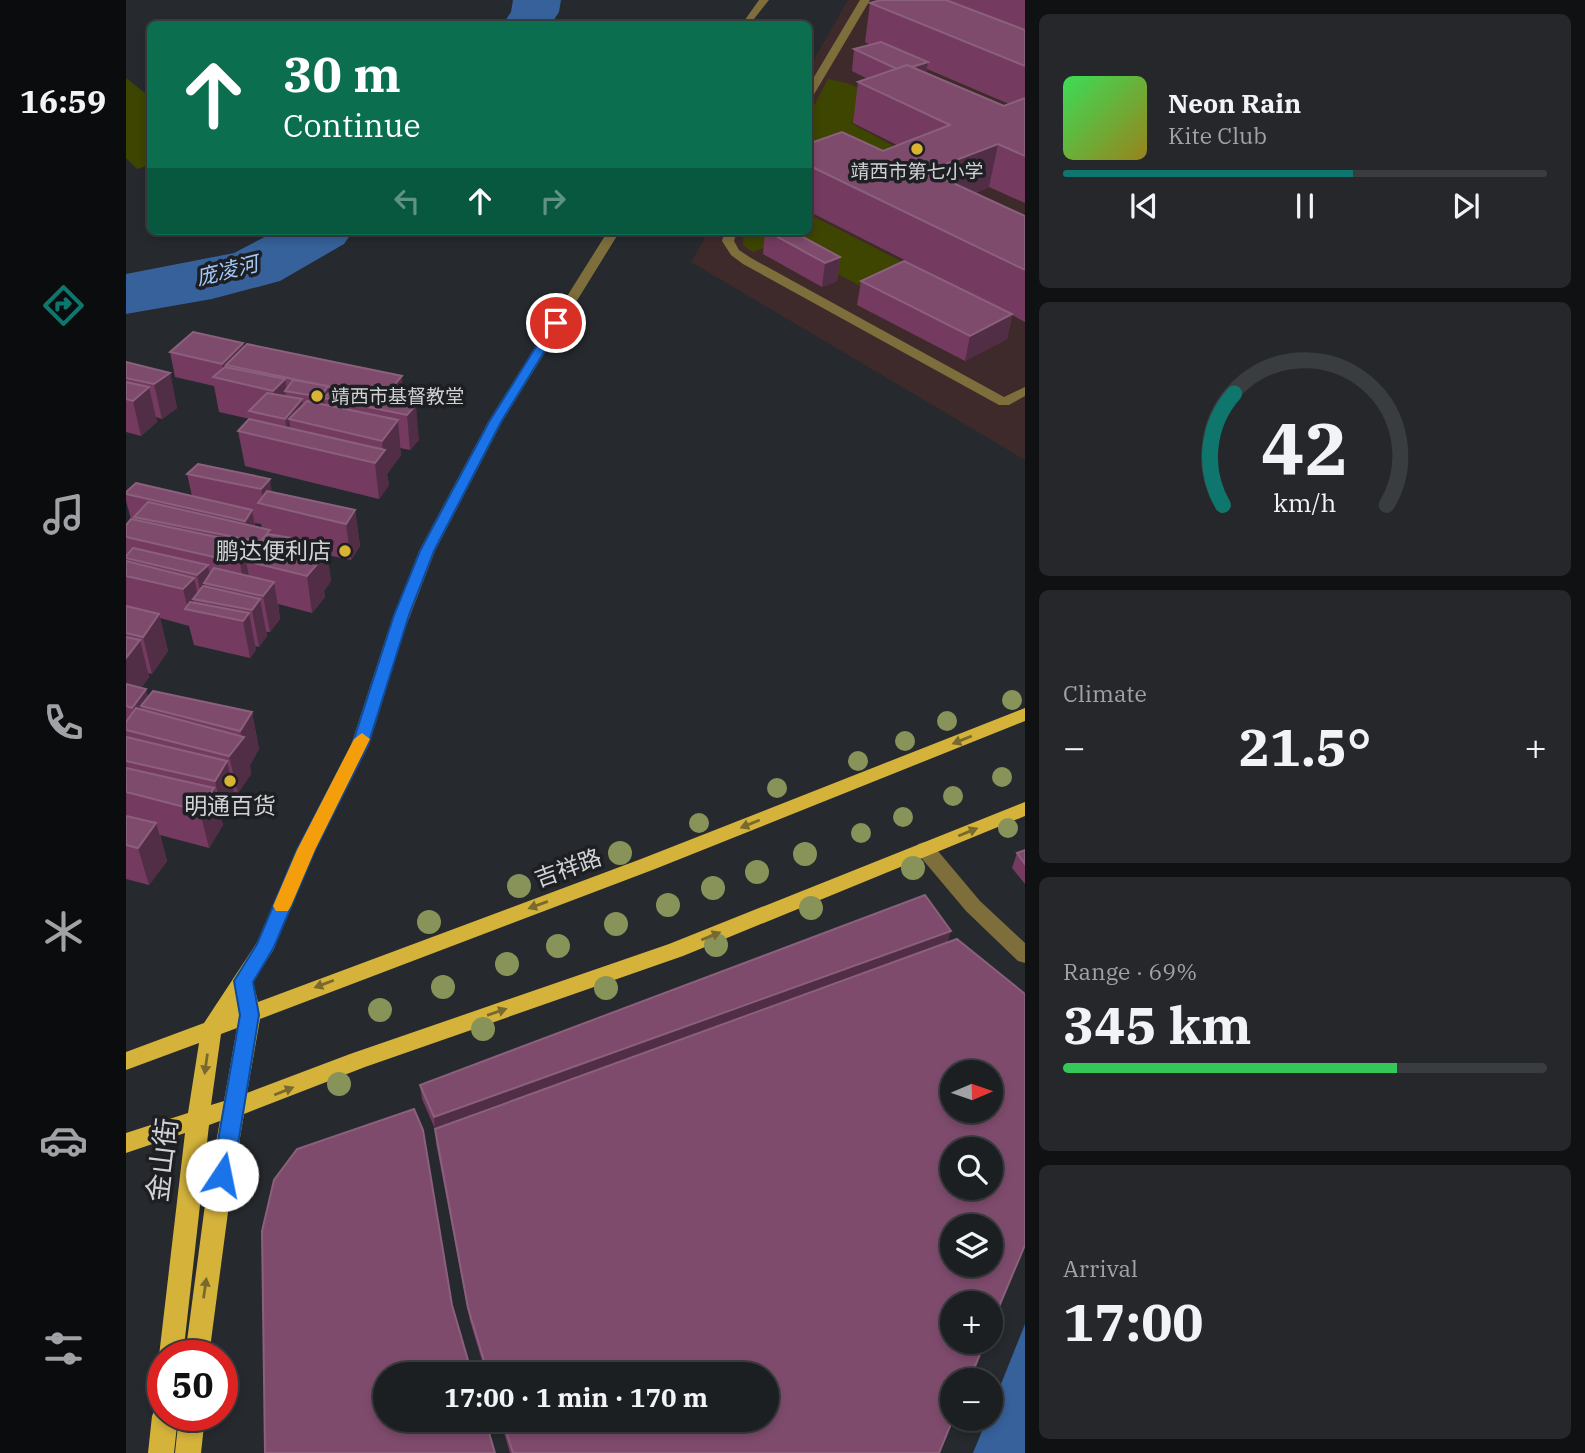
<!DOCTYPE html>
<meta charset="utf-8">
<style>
:root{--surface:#1c1f22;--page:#25272a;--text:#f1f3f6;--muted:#a0a2a5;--line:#3a3d40;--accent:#0f766e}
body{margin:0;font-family:"IBM Plex Serif","Noto Sans SC",serif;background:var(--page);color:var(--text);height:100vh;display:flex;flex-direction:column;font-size:26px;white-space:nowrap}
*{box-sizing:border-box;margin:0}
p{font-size:23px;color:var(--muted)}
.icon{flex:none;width:38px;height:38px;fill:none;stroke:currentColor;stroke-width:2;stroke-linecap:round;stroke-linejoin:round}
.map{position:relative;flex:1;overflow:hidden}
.drawer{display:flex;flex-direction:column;gap:14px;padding:14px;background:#0f1113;width:560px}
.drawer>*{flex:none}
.guide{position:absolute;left:21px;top:21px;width:665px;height:214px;border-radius:10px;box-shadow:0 4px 10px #0003,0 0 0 2px var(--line);background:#0b6e4f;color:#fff;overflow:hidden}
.needle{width:46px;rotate:88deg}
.tools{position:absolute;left:814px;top:1060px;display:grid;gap:14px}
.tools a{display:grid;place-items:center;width:63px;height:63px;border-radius:50%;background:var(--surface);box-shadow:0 4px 10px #0003,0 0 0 2px var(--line);font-size:35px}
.speed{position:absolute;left:21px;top:1340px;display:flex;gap:14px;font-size:35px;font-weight:700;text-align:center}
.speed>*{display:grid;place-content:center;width:91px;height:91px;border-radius:50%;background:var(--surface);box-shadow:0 4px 10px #0003,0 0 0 2px var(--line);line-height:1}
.speed .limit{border:10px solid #d22;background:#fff;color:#111}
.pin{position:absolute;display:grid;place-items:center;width:60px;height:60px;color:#fff;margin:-30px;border:4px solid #fff;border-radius:50%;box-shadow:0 2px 7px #0007}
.me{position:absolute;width:77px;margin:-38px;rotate:11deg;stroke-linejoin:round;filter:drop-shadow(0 0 5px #0008)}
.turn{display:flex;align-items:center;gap:24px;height:147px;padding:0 21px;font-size:32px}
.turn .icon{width:91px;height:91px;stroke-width:2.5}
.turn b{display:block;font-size:49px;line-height:60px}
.lanes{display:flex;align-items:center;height:66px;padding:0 21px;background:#0003;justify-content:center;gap:35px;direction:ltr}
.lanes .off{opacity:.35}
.big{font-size:52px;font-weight:800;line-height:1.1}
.drawer .tile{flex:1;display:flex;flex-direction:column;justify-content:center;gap:10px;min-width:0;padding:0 24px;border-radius:10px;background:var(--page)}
.drawer .dial{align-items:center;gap:0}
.dial svg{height:182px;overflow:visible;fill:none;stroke:var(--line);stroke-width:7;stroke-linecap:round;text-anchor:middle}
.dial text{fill:var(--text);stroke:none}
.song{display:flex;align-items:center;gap:21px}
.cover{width:84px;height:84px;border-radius:10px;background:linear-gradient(135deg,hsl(130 70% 55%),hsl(50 70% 35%))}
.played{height:7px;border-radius:4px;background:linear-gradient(90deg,var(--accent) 60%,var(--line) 60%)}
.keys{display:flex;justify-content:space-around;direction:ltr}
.heat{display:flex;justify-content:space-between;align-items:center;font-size:38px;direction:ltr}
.charge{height:10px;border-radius:5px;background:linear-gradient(90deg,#34c759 69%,var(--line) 0)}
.trip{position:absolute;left:247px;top:1362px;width:406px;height:70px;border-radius:35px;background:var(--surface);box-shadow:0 4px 10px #0003,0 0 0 2px var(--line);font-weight:800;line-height:70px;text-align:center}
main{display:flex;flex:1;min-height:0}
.tabs{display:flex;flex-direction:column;width:126px;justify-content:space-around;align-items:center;background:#0b0c0e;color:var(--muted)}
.tabs .icon{width:49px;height:49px}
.tabs .on{color:var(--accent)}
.tabs b{font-size:32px;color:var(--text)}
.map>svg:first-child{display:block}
.education{fill:#3e2a2a}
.green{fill:#3d4500}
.water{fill:#36619a}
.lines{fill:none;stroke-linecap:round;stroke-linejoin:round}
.river{fill:#36619a;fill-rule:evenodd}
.minor{fill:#7e6e3b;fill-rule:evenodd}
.major{fill:#d5b33b;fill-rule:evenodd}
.tree{fill:#88935a}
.wall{fill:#743a60;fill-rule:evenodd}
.shaded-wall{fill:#512d46}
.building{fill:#7e4b6c;stroke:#8b607c;stroke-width:2;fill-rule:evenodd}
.oneway{fill:#79692f}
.route{fill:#1a73e8;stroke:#114b97;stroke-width:2}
.slow{fill:#f59e0b}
.poi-dot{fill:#dbb333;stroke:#1d1f23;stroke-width:2.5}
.labels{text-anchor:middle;stroke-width:7;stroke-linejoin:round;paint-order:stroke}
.far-poi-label{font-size:19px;fill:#d0d2d4;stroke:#1d1f23}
.far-water-label{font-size:21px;font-style:italic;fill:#a4c9fa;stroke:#1d1f23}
.poi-label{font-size:23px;fill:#d0d2d4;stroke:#1d1f23;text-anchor:end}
.street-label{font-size:23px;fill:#d0d2d4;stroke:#1d1f23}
.near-street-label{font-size:28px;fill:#d0d2d4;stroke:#1d1f23}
</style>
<main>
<nav class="tabs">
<b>16:59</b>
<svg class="icon on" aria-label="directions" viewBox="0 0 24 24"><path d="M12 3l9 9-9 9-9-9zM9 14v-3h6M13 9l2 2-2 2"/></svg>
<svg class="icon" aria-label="music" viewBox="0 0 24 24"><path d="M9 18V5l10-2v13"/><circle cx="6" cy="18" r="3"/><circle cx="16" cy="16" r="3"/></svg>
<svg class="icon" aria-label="phone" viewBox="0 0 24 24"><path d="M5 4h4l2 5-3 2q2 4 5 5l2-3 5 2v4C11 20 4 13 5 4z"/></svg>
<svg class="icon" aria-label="climate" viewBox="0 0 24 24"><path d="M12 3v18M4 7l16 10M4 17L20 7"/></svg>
<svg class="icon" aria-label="car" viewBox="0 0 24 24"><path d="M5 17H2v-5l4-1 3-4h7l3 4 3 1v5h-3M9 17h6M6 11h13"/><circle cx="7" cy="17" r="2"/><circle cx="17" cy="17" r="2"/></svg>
<svg class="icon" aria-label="filters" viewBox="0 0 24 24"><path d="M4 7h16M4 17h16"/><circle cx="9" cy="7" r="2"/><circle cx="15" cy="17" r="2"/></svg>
</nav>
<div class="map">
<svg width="899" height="1453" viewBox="0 0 899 1453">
<rect width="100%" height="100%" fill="#26292d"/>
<polygon class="education" points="722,0 899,0 899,460 565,262 583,231 682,231 683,68"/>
<g class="green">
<polygon points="0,78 24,97 24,165 11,169 0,158"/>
<polygon points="702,79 721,83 773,105 725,123 775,150 683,183 683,115"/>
<polygon points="683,214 808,278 774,269 734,286 653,242 627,252 617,245 618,231 682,231"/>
</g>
<polygon class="water" points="899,1324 899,1453 847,1453 861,1419 864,1419 865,1409"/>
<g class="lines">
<g class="river">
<polygon points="387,0 435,0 433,12 425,24 377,24 385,12"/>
<polygon points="150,231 227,231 218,244 154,281 86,299 0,314 0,274 108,253"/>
</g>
<g class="minor">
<polygon points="633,0 643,0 624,24 616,24"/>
<polygon points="734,0 744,0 687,96 682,99 682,87"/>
<polygon points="482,231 494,231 376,422 309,551 277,634 243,745 189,850 146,953 139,955 132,953 129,947 171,850 225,745 261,634 293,551 362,422"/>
<polygon points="599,231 611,231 608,241 613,250 625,258 878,397 899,387 899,396 883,405 873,405 617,264 605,255 596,241"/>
<polygon points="799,842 806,844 854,901 899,943 899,963 892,961 840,911 792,854 790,849 792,844"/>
</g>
<g class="major">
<path d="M 899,708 L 899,721 L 529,869 L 134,1019 L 121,1093 L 224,1054 L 543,944 L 899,802 L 899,816 L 557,956 L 239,1067 L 118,1114 L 104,1197 L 83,1356 L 59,1356 L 80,1197 L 94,1121 L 83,1125 L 57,1356 L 37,1356 L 36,1365 L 33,1356 L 59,1133 L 0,1153 L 0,1133 L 62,1113 L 73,1043 L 0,1070 L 0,1052 L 78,1023 L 132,941 L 139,939 L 146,941 L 149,947 L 127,982 L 132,1002 L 515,859 ZM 111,1028 L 98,1101 L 85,1105 L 95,1034 Z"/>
<polygon points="37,1404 37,1416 52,1416 48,1453 22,1453 26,1416 30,1407"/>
<polygon points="53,1416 79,1416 75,1453 49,1453"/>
</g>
</g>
<g class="tree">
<circle cx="886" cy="700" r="10"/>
<circle cx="821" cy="721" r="10"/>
<circle cx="779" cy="741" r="10"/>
<circle cx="732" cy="761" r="10"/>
<circle cx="876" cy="777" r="10"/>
<circle cx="651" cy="788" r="10"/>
<circle cx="827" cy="796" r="10"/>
<circle cx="777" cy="817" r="10"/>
<circle cx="573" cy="823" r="10"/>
<circle cx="882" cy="828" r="10"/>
<circle cx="735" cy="833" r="10"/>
<circle cx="494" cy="853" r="12"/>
<circle cx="679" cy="854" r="12"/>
<circle cx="787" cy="868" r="12"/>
<circle cx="631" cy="872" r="12"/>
<circle cx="393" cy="886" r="12"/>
<circle cx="587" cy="888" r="12"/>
<circle cx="542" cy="905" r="12"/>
<circle cx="685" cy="908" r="12"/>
<circle cx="303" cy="922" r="12"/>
<circle cx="490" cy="924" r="12"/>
<circle cx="590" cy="945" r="12"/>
<circle cx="432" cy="946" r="12"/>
<circle cx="381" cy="964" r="12"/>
<circle cx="317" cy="987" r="12"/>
<circle cx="480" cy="988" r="12"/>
<circle cx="254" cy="1010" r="12"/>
<circle cx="357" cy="1029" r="12"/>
<circle cx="213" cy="1084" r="12"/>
</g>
<g class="wall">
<path d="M 821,0 L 899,0 L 899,203 L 863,187 L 849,193 L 899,216 L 899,322 L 886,315 L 881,339 L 839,361 L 731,305 L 735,281 L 822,282 L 682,211 L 682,144 L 757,151 L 771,145 L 727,123 L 732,82 L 742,79 L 726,71 L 728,49 L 744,45 L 739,42 L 744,3 L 853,13 ZM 801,69 L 883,104 L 878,106 L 800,73 Z"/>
<polygon points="639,231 666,231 714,257 711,281 696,287 637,254"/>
<polygon points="117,343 118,347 278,402 293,440 284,450 274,448 275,455 261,474 263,485 253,499 119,466 112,431 124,419 93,412 88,386 49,377 44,352"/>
<polygon points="0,362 44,373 51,408 36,419 30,417 31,422 15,436 0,432"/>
<path d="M 72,464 L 146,492 L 229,510 L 234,546 L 225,560 L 201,555 L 205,581 L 198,591 L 199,597 L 186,613 L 152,604 L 154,619 L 144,632 L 140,632 L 141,636 L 133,647 L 129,646 L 130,650 L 124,658 L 68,645 L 63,626 L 34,618 L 42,651 L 26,674 L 22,673 L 23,677 L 15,688 L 20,689 L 22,697 L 126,712 L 133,749 L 124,765 L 125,774 L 112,793 L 108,792 L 109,798 L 97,819 L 95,818 L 97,825 L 83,848 L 34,835 L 41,861 L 23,885 L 0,879 L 0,525 L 5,519 L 0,501 L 0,492 L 66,496 L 61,474 ZM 129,523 L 135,524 L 136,528 L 129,526 Z"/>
<polygon points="899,850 899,884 886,868 891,853"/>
<polygon points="822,943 813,1453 384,1453 374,1419 640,1419 640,1374 360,1374 344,1321 310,1143 309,1129 296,1099 294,1085"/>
</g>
<g class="shaded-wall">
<polygon points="802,62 798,84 775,71"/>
<polygon points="872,144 863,187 793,215 801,171"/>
<polygon points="714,257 711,281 696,287 699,263"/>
<polygon points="886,314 881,339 839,361 844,336"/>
<polygon points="117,343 121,368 100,365 103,381 99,380 96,364"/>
<polygon points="44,373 51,408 36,419 28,384"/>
<polygon points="276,376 278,402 269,412 257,398"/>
<polygon points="159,379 161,391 159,391 162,415 176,399 179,423 163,419 167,444 163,443 159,419 152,417 147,391"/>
<polygon points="202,386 204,399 198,398 202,428 199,428 195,397"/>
<polygon points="23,387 31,422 15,436 7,401"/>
<polygon points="290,405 293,440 284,450 281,415"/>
<polygon points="272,420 275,455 261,474 263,485 253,499 249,463 257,452 256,441"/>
<polygon points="144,479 148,507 138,505 135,489"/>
<polygon points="126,510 132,542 122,540 119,521"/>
<polygon points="229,510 234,546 225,560 220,524"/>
<polygon points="144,530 147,549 134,546 134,542"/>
<polygon points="200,544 205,581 198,591 199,597 186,613 181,576 192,563 191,557"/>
<polygon points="128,545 132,564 120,561 126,593 119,592 114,563"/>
<polygon points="82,565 86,585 78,583 82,602 76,600 71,575"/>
<polygon points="68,578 73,600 67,599 70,611 62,609 57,589"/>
<polygon points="148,582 154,619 144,632 137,596"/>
<polygon points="134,599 141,636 133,647 126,610"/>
<polygon points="123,613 130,650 124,658 117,621"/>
<polygon points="33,614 42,651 26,674 17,637"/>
<polygon points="14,640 23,677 5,702 0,685 0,658"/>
<polygon points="20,689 25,708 15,706 23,735 13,733 6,708"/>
<polygon points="126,712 133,749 124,765 125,774 112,793 103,756 116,739 114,731"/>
<polygon points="101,761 109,798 97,819 89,781"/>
<polygon points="88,788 97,825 83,848 74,811"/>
<polygon points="30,823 41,861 23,885 12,848"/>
<polygon points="825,931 821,945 309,1131 308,1117"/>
</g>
<g class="building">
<polygon points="755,0 820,0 899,30 899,66 744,3"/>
<polygon points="755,42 802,62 786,67 781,65 771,69 728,49"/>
<polygon points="781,65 878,106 899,98 899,156 872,144 801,171 899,216 899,270 682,165 682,144 716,132 757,151 824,125 732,82"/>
<polygon points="641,231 666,231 714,257 699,263"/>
<polygon points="778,261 886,314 844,336 735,281"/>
<polygon points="67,332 117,343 96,364 44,352"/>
<polygon points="121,344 276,376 257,398 100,365"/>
<polygon points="0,362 44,373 28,384 0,378"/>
<polygon points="99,367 159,379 147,391 87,377"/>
<polygon points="167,380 202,386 195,397 159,391"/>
<polygon points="0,382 23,387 7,401 0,399"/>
<polygon points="207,388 290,405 281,415 198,398"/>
<polygon points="141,393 176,399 159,419 123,411"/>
<polygon points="181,401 272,420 256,441 163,419"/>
<polygon points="123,419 259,450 249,463 112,431"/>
<polygon points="72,464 144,479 135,489 61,474"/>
<polygon points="10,483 126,510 119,521 0,494 0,492"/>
<polygon points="141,491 229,510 220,524 132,503"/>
<polygon points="22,502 144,530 134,542 8,517"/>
<polygon points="5,519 128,545 114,563 0,537 0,525"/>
<polygon points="142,534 200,544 191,557 134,546"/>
<polygon points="7,548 82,565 71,575 0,558 0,556"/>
<polygon points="130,548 194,561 181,576 120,561"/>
<polygon points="0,561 68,578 57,589 0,576"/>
<polygon points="88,568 148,582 137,596 78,583"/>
<polygon points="77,586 134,599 126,610 67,599"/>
<polygon points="64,602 123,613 117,621 59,609"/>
<polygon points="0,606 33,614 17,637 0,633"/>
<polygon points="0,637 14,640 0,658"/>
<polygon points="0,684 20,689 6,708 0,706"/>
<polygon points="27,691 126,712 114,731 15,706"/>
<polygon points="10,708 118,737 103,756 0,730 0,722"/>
<polygon points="0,737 101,761 89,781 0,761"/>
<polygon points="0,768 88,788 74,811 0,792"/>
<polygon points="0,816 30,823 12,848 0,845"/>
<polygon points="899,850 899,864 891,853"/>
<polygon points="799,895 825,931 308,1117 294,1085"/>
<path d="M 831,939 L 899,994 L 899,1245 L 864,1328 L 864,1304 L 826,1304 L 826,1342 L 859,1342 L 843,1381 L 826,1381 L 827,1419 L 813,1453 L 387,1453 L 376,1419 L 640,1419 L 640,1374 L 362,1374 L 342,1308 L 309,1129 ZM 826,1073 L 864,1073 L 864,1111 L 826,1111 ZM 826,1150 L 864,1150 L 864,1188 L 826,1188 ZM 826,1227 L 864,1227 L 864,1265 L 826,1265 Z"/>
<polygon points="288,1109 297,1130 326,1305 346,1374 259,1374 259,1419 359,1419 369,1453 139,1453 136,1231 148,1180 171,1149"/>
</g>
<defs><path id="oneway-solid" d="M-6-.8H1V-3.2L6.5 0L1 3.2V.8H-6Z" transform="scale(1.75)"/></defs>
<g class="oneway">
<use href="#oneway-solid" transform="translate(836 740) rotate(158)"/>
<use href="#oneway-solid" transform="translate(624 824) rotate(158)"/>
<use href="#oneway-solid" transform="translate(842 832) rotate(-22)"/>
<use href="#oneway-solid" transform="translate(412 905) rotate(160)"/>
<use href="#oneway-solid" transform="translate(585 936) rotate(-22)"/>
<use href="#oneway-solid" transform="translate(198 984) rotate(159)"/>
<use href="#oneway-solid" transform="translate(371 1012) rotate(-19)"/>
<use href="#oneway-solid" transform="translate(80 1064) rotate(98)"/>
<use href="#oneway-solid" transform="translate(158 1091) rotate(-22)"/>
<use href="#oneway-solid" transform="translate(79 1288) rotate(-82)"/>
</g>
<polygon class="route" points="426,321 436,323 375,422 308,551 283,615 242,745 189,850 148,947 127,982 133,1015 107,1175 104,1182 96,1184 89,1182 86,1175 114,1015 108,981 131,944 171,850 226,745 268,615 294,551 363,422"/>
<polygon class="slow" points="236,733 244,739 189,850 165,906 162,911 150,911 147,906 171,850 228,739"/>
<g class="poi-dot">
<circle cx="791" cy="149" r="7"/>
<circle cx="191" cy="396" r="7"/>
<circle cx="219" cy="551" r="7"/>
<circle cx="104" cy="781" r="7"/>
</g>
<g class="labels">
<g class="far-poi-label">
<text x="791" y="178">靖西市第七小学</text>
<text x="205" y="403" text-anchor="start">靖西市基督教堂</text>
</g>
<g class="far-water-label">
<text transform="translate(101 271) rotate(-14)" y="7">庞凌河</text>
</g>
<g class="poi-label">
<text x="205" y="559">鹏达便利店</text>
<text x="104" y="814" text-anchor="middle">明通百货</text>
</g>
<g class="street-label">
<text transform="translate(442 868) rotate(-20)" y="8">吉祥路</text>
</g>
<g class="near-street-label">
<text transform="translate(36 1160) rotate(-83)" y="10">金山街</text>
</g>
</g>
</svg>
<div class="tools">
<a><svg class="needle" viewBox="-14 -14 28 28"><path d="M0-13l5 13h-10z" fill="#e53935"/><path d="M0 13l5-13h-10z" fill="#a0a2a5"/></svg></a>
<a><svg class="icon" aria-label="search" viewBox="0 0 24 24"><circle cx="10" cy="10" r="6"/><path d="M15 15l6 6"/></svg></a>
<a><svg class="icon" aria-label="layers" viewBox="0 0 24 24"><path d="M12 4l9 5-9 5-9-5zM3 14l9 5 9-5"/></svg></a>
<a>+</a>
<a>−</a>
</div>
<div class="speed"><div class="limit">50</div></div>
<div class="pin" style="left:430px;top:323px;background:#d93025"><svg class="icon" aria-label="arrive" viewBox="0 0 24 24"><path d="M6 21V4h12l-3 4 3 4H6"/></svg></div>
<svg class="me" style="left:96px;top:1175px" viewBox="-20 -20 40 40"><circle r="19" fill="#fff"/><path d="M0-13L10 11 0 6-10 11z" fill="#1a73e8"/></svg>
<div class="trip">17:00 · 1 min · 170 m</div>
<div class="guide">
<div class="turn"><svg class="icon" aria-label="ahead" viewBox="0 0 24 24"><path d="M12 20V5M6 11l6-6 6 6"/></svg><div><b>30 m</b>Continue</div></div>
<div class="lanes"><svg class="icon off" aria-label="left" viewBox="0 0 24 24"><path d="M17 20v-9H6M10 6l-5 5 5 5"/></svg><svg class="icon" aria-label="ahead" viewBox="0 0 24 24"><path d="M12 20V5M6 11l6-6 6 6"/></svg><svg class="icon off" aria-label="right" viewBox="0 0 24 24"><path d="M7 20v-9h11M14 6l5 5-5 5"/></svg></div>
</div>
</div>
<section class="drawer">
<div class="tile">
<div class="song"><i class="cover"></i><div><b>Neon Rain</b><p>Kite Club</p></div></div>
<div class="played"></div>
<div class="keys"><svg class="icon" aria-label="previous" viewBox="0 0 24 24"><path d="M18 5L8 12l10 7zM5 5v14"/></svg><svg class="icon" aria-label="pause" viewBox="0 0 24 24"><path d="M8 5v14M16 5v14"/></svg><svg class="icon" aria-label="next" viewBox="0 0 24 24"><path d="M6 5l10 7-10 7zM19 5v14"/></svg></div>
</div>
<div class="tile dial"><svg viewBox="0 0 100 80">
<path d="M14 69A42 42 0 1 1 86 69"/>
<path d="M14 69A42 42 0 0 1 19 20" stroke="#0f766e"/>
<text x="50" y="56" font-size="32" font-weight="700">42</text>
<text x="50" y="72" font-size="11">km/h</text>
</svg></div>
<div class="tile"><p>Climate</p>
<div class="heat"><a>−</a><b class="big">21.5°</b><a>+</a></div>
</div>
<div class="tile"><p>Range · 69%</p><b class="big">345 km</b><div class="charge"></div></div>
<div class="tile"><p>Arrival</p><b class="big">17:00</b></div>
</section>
</main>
